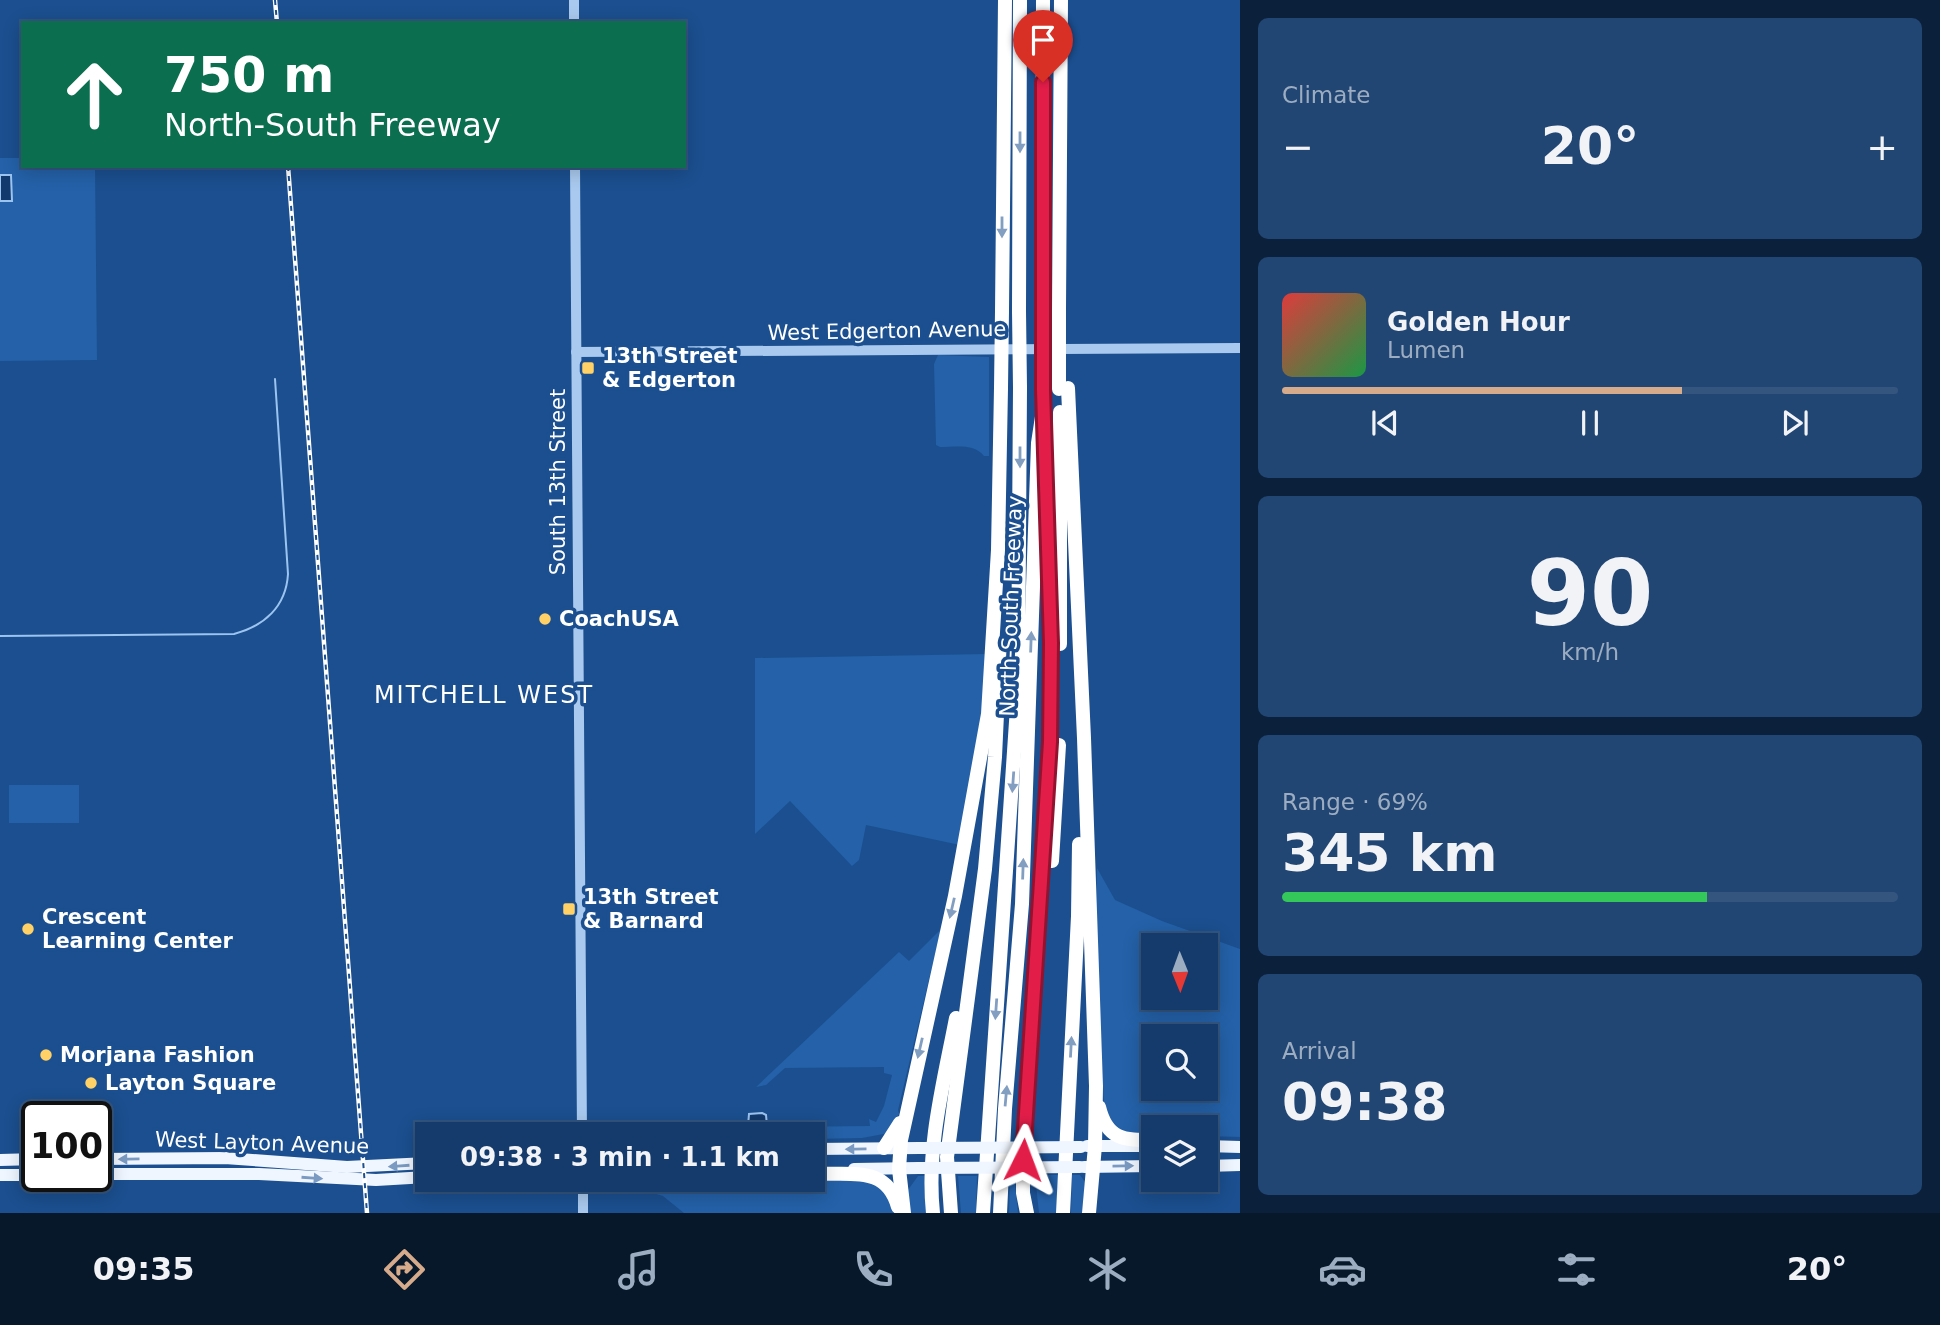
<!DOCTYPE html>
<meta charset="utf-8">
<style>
:root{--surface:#143b6b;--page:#214673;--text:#f1f3f6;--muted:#9dadc1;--line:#33557e;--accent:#d6ab8b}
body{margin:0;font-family:"DejaVu Sans",sans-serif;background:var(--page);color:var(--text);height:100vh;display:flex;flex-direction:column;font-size:26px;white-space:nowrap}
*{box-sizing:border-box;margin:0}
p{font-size:23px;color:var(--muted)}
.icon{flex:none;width:38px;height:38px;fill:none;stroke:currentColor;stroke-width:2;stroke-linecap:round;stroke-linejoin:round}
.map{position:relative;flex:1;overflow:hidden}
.panel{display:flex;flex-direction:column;gap:18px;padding:18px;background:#0b203b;width:700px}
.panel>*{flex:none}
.banner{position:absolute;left:21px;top:21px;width:665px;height:147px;border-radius:0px;box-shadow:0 4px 18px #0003,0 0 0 2px var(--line);background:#0b6e4f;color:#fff;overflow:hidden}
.needle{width:46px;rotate:179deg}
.tools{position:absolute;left:1141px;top:933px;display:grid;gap:14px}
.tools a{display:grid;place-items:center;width:77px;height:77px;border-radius:0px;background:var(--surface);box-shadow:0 4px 18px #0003,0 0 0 2px var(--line);font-size:35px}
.speed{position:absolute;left:21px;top:1101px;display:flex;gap:14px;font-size:35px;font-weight:700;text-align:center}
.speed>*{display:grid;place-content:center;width:91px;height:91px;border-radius:50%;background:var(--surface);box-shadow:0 4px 18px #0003,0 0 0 2px var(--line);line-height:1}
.speed .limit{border:4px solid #111;border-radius:10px;background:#fff;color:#111}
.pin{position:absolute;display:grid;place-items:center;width:60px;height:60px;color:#fff;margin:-72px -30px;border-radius:50% 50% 50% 0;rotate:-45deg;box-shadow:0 0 7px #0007}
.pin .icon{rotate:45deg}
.me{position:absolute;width:77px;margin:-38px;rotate:3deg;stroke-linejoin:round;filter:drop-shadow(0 0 5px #0008)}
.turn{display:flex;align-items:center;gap:24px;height:147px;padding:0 28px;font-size:32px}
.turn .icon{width:91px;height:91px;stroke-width:2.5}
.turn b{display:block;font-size:49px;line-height:60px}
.big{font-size:52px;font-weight:800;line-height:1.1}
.panel .widget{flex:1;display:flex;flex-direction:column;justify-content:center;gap:10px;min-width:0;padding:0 24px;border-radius:10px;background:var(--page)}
.panel .dial{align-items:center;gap:0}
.dial b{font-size:91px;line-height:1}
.song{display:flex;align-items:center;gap:21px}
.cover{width:84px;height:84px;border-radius:10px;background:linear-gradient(135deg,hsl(0 70% 55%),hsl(140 70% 35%))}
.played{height:7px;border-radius:4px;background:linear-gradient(90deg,var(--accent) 65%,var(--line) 65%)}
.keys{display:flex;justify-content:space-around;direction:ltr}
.heat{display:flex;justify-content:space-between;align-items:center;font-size:38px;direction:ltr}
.charge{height:10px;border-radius:5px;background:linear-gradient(90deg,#34c759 69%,var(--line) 0)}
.trip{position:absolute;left:415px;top:1122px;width:410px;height:70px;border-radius:0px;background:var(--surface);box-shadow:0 4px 18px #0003,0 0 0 2px var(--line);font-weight:800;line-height:70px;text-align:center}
.dock{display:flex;height:112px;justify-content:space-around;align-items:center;background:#08182b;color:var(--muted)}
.dock .icon{width:49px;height:49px}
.dock .on{color:var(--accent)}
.dock b{font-size:32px;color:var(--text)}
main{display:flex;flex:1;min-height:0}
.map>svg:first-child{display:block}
.green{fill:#2461a8;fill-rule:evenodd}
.water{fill:#123a6d;stroke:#9cc4f0;stroke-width:2}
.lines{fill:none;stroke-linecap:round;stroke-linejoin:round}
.stream{stroke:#9cc4f0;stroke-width:2}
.minor{stroke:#a9c9ee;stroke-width:10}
.major{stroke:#f0f6ff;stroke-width:12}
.highway{stroke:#fff;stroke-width:14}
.rail-casing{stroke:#fff;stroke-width:4.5}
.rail{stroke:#1b4f8f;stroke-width:2;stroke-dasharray:5;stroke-linecap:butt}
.major-bridge{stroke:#f0f6ff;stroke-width:12}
.highway-bridge{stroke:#fff;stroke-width:14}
.oneway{fill:#829ec1}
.oneway2{fill:#7b9ac1}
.route-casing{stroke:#92132f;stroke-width:18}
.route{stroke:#e11d48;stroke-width:12}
.poi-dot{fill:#ffd166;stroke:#1b4f8f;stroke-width:2.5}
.labels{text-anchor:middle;stroke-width:7;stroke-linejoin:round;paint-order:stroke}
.street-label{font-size:21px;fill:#fff;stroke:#1b4f8f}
.poi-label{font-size:21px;font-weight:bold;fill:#fff;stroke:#1b4f8f;text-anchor:start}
.quarter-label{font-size:24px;letter-spacing:2px;fill:#fff;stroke:#1b4f8f}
</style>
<main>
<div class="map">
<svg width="1240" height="1213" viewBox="0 0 1240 1213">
<rect width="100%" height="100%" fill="#1b4f8f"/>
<g class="green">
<polygon points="0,158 23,158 23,166 95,166 97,360 0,361"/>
<path d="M 938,355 L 989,357 L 989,456 L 984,456 C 974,443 956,447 940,447 L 936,445 L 934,364 Z"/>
<polygon points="987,654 986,682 960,845 866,825 859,860 852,866 790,801 755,834 755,658"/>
<rect x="9" y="785" width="70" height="38"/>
<path d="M 1097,868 L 1115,900 L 1162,921 L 1240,949 L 1240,1137 L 1206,1136 L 1206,1127 L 1153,1127 L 1153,1133 L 1118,1133 L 1104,1107 L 1096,924 ZM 1153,945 L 1206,945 L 1206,998 L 1153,998 ZM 1153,1036 L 1206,1036 L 1206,1088 L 1153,1088 Z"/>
<polygon points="941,929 898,1110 899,1114 889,1133 862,1138 812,1139 812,1134 781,1134 781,1127 870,1126 869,1119 876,1122 884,1106 892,1075 884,1073 884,1067 785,1068 766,1085 756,1087 899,952 909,961"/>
<polygon points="1010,1175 1014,1175 1018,1213 1009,1213"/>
<polygon points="1035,1175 1060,1175 1057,1213 1039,1213"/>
<polygon points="1072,1175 1080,1175 1085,1182 1082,1213 1071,1213"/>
<polygon points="918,1176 926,1176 928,1213 910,1213 908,1190"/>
<polygon points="958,1176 977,1176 976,1213 961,1213"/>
<polygon points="635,1180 877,1181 890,1199 894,1213 684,1213 663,1196 636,1188"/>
</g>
<g class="water">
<polygon points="0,175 11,175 12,201 0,201"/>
<polygon points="762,1113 766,1115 767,1126 758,1129 748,1126 749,1114"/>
</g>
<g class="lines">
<path class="stream" d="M 0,636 L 234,634 C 264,626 286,607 288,574 L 275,379"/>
<g class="minor">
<polyline points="574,0 574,23"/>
<polyline points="575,166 582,1134"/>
<polyline points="576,352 1240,348"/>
<polyline points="583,1180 583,1213"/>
</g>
<g class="major">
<polyline points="1087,1146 1146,1146"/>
<polyline points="1206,1146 1240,1147"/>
<polyline points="812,1149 920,1148"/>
<polyline points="96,1159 225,1158 347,1167 427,1163"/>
<polyline points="0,1160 37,1159"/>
<polyline points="1206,1166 1240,1165"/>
<polyline points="1084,1167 1153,1166"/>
<polyline points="854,1169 919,1168"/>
<polyline points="96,1174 259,1174 376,1180 427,1177"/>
<polyline points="0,1175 37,1175"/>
</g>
<g class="highway">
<polyline points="1059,310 1061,0"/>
<polyline points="1002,311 1005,0"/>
<polyline points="1019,311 1020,0"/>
<polyline points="1042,311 1043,0"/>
<polyline points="1068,388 1084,738 1096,1086 1095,1146 1089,1213"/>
<polyline points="1060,412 1060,644"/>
<polyline points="1052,861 1059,745"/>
<path d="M 1099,1107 C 1107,1140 1124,1140 1153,1140"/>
<polyline points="884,1148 900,1123"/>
<path d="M 812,1173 C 848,1177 886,1163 898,1207"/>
<polyline points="904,1213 899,1169 901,1140 955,896 988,714 998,550 1001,388"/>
<path d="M 933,1213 C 926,1148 944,1081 956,1018"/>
<polyline points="951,1213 947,1157 985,869 995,757 1000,649"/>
<polyline points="983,1213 1018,692 1020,388"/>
<polyline points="1000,1213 1005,1109 1022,904 1038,443 1043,410 1043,390"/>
<polyline points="1027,1213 1023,1193 1023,1160 1050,742 1051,643 1045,481"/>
<polyline points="1063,1213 1078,916 1079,844"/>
</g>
<g class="rail-casing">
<g id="rail">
<polyline points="275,0 277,23"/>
<polyline points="288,166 367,1213"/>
</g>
</g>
<use href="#rail" class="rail"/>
<g class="major-bridge">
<polyline points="920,1148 1081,1147"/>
<polyline points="919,1168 1080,1167"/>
</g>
<g class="highway-bridge">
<polyline points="1059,310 1059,389"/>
<polyline points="1019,311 1020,388"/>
<polyline points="1042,311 1043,390"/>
<polyline points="1001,388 1002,311"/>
</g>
</g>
<defs><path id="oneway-solid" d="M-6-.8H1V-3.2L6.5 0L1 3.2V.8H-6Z" transform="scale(1.75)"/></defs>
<g class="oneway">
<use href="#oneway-solid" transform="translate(1020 142) rotate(90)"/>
<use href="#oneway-solid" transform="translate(1002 227) rotate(90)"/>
<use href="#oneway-solid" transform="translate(1020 457) rotate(90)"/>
<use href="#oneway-solid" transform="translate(1031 642) rotate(-88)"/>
<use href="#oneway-solid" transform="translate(1013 782) rotate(94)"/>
<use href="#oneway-solid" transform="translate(1023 869) rotate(-88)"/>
<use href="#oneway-solid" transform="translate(952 908) rotate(103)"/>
<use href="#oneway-solid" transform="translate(996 1009) rotate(94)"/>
<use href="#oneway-solid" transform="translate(1071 1047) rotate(-87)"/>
<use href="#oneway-solid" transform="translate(920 1048) rotate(103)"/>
<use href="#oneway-solid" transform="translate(1006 1096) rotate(-85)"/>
</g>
<g class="oneway2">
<use href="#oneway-solid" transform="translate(856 1149) rotate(179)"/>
<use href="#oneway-solid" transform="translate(129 1159) rotate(179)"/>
<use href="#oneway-solid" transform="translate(399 1166) rotate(176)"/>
<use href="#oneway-solid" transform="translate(1123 1166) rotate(-1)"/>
<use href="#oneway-solid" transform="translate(312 1178) rotate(4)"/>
</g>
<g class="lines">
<g class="route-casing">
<polyline id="route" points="1023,1160 1050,742 1051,643 1043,390 1043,82"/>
</g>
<use href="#route" class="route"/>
</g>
<g class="poi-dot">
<rect x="581" y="361" width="14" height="14" rx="3.5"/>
<circle cx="545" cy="619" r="7"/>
<rect x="562" y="902" width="14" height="14" rx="3.5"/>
<circle cx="28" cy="929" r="7"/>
<circle cx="46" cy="1055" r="7"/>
<circle cx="91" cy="1083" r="7"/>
</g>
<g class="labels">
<g class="street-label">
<text transform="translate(887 331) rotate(-1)" y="7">West Edgerton Avenue</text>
<text transform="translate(558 482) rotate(-90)" y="7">South 13th Street</text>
<text transform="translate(1011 606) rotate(-88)" y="7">North-South Freeway</text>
<text transform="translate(262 1143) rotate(2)" y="7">West Layton Avenue</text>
</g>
<g class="poi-label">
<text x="602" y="363">13th Street<tspan x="602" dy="24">&amp; Edgerton</tspan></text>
<text x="559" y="626">CoachUSA</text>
<text x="583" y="904">13th Street<tspan x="583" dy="24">&amp; Barnard</tspan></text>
<text x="42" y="924">Crescent<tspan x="42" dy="24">Learning Center</tspan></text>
<text x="60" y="1062">Morjana Fashion</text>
<text x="105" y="1090">Layton Square</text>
</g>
<g class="quarter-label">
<text x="484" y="703">MITCHELL WEST</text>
</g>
</g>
</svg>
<div class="tools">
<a><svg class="needle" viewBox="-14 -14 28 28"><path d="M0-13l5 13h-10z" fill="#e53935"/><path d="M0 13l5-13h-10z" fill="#9dadc1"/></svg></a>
<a><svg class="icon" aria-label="search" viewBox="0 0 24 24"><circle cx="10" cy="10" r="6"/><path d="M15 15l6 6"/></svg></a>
<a><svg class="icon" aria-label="layers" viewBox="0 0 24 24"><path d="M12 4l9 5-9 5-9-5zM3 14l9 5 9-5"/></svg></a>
</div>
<div class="speed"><div class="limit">100</div></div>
<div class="pin" style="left:1043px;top:82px;background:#d93025"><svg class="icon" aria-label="arrive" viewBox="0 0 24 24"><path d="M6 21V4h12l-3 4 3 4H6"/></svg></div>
<svg class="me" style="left:1023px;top:1160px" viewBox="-20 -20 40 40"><path d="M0-17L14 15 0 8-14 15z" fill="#e11d48" stroke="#fff" stroke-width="4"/></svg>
<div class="trip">09:38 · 3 min · 1.1 km</div>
<div class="banner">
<div class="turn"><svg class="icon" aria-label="ahead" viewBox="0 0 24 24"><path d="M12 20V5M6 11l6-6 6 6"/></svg><div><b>750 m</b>North-South Freeway</div></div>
</div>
</div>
<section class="panel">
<div class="widget"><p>Climate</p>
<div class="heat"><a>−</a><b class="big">20°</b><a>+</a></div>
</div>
<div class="widget">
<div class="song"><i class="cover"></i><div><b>Golden Hour</b><p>Lumen</p></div></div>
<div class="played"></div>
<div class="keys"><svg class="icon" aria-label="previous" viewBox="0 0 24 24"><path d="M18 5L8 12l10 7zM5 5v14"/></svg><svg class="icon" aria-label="pause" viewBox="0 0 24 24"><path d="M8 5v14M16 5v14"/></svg><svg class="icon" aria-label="next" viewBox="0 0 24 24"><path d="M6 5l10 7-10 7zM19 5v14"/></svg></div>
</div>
<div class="widget dial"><b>90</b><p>km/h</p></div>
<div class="widget"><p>Range · 69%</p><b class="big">345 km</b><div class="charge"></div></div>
<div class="widget"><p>Arrival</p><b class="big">09:38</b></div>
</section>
</main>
<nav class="dock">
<b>09:35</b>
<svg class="icon on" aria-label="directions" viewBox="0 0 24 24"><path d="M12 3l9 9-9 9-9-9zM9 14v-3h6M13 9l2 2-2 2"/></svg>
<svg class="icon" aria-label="music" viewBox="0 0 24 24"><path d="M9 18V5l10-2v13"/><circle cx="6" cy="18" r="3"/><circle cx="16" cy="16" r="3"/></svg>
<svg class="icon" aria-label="phone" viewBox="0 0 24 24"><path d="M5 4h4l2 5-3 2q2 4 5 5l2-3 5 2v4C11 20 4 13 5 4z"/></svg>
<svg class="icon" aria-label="climate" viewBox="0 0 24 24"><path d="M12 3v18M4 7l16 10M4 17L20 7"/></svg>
<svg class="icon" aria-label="car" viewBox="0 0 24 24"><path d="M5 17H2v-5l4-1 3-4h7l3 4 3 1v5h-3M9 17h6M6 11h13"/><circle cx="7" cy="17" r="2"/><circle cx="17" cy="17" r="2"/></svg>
<svg class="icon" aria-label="filters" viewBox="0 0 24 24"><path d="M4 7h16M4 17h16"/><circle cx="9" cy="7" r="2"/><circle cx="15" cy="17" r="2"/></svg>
<b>20°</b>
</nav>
